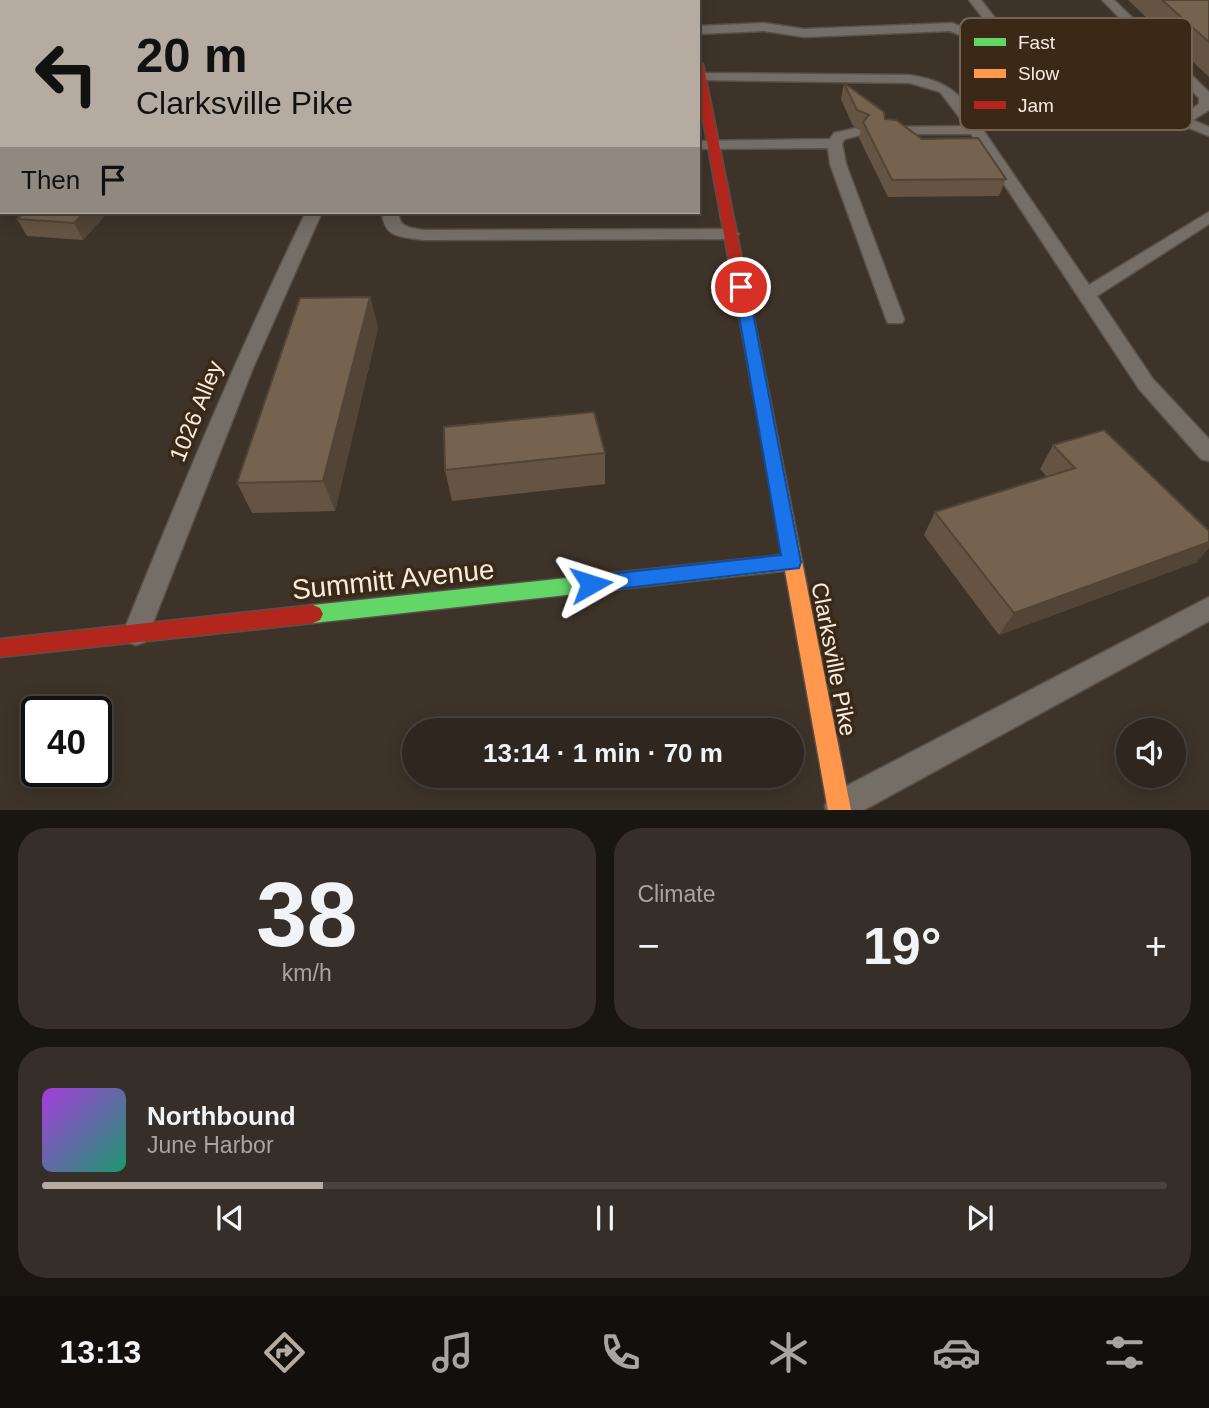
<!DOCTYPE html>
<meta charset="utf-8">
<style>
:root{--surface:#2e261f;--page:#362e28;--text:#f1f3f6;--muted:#a7a5a4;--line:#49433d;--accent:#b6aba0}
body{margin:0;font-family:Arial,sans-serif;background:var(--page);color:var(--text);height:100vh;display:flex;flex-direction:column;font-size:26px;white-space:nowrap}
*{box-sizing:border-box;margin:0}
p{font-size:23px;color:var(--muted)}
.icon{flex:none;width:38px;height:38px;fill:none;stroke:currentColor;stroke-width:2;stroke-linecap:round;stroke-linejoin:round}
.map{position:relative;height:810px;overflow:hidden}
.panel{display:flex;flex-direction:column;gap:18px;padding:18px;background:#191511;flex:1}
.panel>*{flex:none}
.hud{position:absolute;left:0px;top:0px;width:700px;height:214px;box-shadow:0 4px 18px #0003,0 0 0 2px var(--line);background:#b6aba0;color:#111;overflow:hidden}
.fabs{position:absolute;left:1116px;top:718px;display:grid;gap:14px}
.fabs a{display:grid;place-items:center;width:70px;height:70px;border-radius:50%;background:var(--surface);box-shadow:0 4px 18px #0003,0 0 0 2px var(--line);font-size:35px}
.speed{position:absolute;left:21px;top:696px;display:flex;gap:14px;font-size:35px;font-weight:700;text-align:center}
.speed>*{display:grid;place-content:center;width:91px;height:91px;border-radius:50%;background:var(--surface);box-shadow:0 4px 18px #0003,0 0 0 2px var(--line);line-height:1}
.speed .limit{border:4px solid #111;border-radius:10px;background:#fff;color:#111}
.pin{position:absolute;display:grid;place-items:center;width:60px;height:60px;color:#fff;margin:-30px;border:4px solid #fff;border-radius:50%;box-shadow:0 2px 7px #0007}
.me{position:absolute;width:77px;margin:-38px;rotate:84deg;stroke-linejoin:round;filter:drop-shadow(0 0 5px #0008)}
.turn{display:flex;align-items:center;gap:24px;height:147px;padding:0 21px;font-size:32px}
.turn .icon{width:91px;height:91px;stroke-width:2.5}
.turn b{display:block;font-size:49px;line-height:60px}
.then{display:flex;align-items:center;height:66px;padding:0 21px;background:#0003;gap:14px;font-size:26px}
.big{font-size:52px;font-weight:800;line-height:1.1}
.panel .widget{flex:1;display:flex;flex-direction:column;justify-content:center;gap:10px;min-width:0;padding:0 24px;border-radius:28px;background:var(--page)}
.panel .dial{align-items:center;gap:0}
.dial b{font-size:91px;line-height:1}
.song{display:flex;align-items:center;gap:21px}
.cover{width:84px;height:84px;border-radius:10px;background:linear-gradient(135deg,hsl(280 70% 55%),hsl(160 70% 35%))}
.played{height:7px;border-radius:4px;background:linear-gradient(90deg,var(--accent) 25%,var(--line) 25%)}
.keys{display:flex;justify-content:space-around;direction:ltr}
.heat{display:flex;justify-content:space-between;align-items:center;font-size:38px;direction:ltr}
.panel .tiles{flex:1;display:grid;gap:18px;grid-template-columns:1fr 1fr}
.widget:last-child{grid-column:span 2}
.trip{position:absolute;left:402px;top:718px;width:402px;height:70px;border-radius:35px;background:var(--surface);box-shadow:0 4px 18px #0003,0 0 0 2px var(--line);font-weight:800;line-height:70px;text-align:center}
.dock{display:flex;height:112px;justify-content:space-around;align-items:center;background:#120f0c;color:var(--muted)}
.dock .icon{width:49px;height:49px}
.dock .active{color:var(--accent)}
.dock b{font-size:32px;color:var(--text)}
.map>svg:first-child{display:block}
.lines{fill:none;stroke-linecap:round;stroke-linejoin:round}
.lane-casing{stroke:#595148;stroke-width:3}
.street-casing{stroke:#595148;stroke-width:4}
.fast-casing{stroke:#595148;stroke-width:3}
.slow-casing{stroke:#595148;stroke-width:3}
.jam-casing{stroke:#595148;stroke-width:3}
.lane{fill:#756e66;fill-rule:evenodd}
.street{fill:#756e66;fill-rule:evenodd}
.fast{fill:#63d668;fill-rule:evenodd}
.slow{fill:#ff974d;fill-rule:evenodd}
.jam{fill:#b3261e;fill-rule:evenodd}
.wall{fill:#655444}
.shaded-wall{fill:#524537}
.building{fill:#75624f;stroke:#524537;stroke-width:2}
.route{fill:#1a73e8;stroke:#114b97;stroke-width:2}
.labels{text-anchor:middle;stroke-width:7;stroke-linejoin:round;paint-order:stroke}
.street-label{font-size:23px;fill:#f7ebe0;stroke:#3a2917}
.near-street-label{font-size:28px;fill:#f7ebe0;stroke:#3a2917}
.key{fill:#3a2917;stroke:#736353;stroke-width:2}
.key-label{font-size:19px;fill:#f7ebe0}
</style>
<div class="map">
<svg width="1209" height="810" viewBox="0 0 1209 810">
<rect width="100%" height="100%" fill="#3d3329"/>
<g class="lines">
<g class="lane-casing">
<g id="lane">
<rect x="386" y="0" width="12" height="2"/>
<polygon points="969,0 981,0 1021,51 1181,116 1199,104 1199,98 1102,0 1114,0 1209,92 1209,110 1193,120 1209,127 1209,136 950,31 804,37 764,31 698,34 698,26 764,23 804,29 952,23 1002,43"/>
<path d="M 698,73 L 910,75 C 932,79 946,83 962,99 L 1089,285 L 1209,212 L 1209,224 L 1097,296 L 1153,379 L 1209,439 L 1209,461 L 1201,459 L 1139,389 L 971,134 L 883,134 L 881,131 L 883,128 L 888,127 L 966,126 L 940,92 L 910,83 L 701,80 L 698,79 Z"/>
<polygon points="856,128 863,132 861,135 845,139 842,143 846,164 904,319 902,323 888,323 886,319 830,164 828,148 698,149 698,141 830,139 834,133"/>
<rect x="0" y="139" width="2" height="8"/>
<path d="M 306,212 L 322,212 L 253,368 L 149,633 L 145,642 L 136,645 L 127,642 L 123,633 C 180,491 239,350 306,212 Z"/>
<path d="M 382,212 L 398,212 C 400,228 408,227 423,230 L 731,229 L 739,234 L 731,239 L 423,240 C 401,236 384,239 382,212 Z"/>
<polygon points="1209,597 1209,621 864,810 826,810 825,806 829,795"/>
</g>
</g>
<g class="street-casing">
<g id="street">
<polygon points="136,0 156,0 135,2"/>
<polygon points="0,146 2,146 0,164"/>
</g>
</g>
<g class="fast-casing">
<polygon id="fast" points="792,554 799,556 801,562 799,568 792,570 313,623 306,620 303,614 306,608 313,605"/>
</g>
<g class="slow-casing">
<polygon id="slow" points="764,403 772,409 851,810 828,810 756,409"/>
</g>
<g class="jam-casing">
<g id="jam">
<polygon points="680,0 688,0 689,2 681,2"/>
<polygon points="698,61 703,64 772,409 764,415 756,409 698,92"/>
<polygon points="313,605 320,608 323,614 320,620 313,623 0,657 0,639"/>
</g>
</g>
<use href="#lane" class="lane"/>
<use href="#street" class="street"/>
<use href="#fast" class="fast"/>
<use href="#slow" class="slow"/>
<use href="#jam" class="jam"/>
</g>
<g class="wall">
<polygon points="1128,0 1209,0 1209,77"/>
<polygon points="844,83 885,119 922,139 1006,179 999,196 888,197 859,138 861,130 853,126 841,99"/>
<polygon points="25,212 108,212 83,240 27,236 17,219"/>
<polygon points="469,212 549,212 469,214"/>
<polygon points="370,297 378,328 335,511 252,513 237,483"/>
<polygon points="1053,445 1197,562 999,635 924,535 935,512 1047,477 1040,469"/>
<polygon points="605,453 605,484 452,501 445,470"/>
</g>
<g class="shaded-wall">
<polygon points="255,0 267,0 266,2 254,2"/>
<polygon points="85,212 108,212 83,240 74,223"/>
<polygon points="370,297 378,328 335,511 323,481"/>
<polygon points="1209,542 1209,548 1197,562 999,635 1014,613"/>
</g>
<g class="building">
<polygon points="202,0 255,0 254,2 201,2"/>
<polygon points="417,0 555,0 555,2 416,2"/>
<polygon points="1162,0 1209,0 1209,42"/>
<polygon points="844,83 884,112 885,119 896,120 922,139 978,138 1006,179 892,180 863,122 869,115 857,110"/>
<polygon points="25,212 85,212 74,223 17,219"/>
<polygon points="370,297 323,481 237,483 300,298"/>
<polygon points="594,412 605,453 445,470 444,427"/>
<polygon points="1104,430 1209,531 1209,542 1014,613 935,512 1075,468 1053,445"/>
</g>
<polygon class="route" points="741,283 748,287 801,562 799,568 591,592 584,590 581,584 584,578 591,576 781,555 734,287"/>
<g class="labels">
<g class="street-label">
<text transform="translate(196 411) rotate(-68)" y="8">1026 Alley</text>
<text transform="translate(834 659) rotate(79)" y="8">Clarksville Pike</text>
</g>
<g class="near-street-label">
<text transform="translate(393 579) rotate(-6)" y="10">Summitt Avenue</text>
</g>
</g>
<rect x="960" y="18" width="232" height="112" rx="10" class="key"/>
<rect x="974" y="38" width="32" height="8" fill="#63d668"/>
<rect x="974" y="69" width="32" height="9" fill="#ff974d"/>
<rect x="974" y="101" width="32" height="8" fill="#b3261e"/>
<g class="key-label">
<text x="1018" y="49">Fast</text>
<text x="1018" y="80">Slow</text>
<text x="1018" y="112">Jam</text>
</g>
</svg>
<div class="fabs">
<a><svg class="icon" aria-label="sound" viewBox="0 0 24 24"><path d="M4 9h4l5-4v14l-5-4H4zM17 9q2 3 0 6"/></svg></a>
</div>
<div class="speed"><div class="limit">40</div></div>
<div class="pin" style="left:741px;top:287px;background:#d93025"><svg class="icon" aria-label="arrive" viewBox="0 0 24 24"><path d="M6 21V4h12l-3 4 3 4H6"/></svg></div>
<svg class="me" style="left:591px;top:584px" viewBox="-20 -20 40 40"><path d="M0-17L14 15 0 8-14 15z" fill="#1a73e8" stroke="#fff" stroke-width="4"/></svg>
<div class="trip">13:14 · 1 min · 70 m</div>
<div class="hud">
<div class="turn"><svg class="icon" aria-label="left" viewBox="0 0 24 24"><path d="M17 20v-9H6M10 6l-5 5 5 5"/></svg><div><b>20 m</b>Clarksville Pike</div></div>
<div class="then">Then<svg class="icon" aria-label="arrive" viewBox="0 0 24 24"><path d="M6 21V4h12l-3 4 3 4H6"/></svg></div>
</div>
</div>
<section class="panel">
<div class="tiles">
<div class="widget dial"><b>38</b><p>km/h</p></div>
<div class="widget"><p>Climate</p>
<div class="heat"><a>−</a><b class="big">19°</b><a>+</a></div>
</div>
<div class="widget">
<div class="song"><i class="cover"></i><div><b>Northbound</b><p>June Harbor</p></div></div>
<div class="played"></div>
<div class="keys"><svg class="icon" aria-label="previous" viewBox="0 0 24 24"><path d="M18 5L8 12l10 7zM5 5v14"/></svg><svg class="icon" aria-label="pause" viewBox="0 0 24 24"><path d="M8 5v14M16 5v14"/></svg><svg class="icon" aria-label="next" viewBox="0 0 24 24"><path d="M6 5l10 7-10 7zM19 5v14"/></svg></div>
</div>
</div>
</section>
<nav class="dock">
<b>13:13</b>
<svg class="icon active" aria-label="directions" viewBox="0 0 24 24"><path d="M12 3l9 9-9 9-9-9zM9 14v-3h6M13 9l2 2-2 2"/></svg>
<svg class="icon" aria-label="music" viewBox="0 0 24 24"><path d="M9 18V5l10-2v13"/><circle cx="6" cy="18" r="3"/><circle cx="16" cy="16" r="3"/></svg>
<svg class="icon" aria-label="phone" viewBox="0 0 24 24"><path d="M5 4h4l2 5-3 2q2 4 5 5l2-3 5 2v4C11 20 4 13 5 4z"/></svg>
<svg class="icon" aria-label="climate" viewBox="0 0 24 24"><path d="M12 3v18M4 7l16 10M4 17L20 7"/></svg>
<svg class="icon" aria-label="car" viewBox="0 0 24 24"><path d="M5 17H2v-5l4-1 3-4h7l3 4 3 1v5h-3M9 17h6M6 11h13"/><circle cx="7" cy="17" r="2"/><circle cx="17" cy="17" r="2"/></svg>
<svg class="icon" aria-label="filters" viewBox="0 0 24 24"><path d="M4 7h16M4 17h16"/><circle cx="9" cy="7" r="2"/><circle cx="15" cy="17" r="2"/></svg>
</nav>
